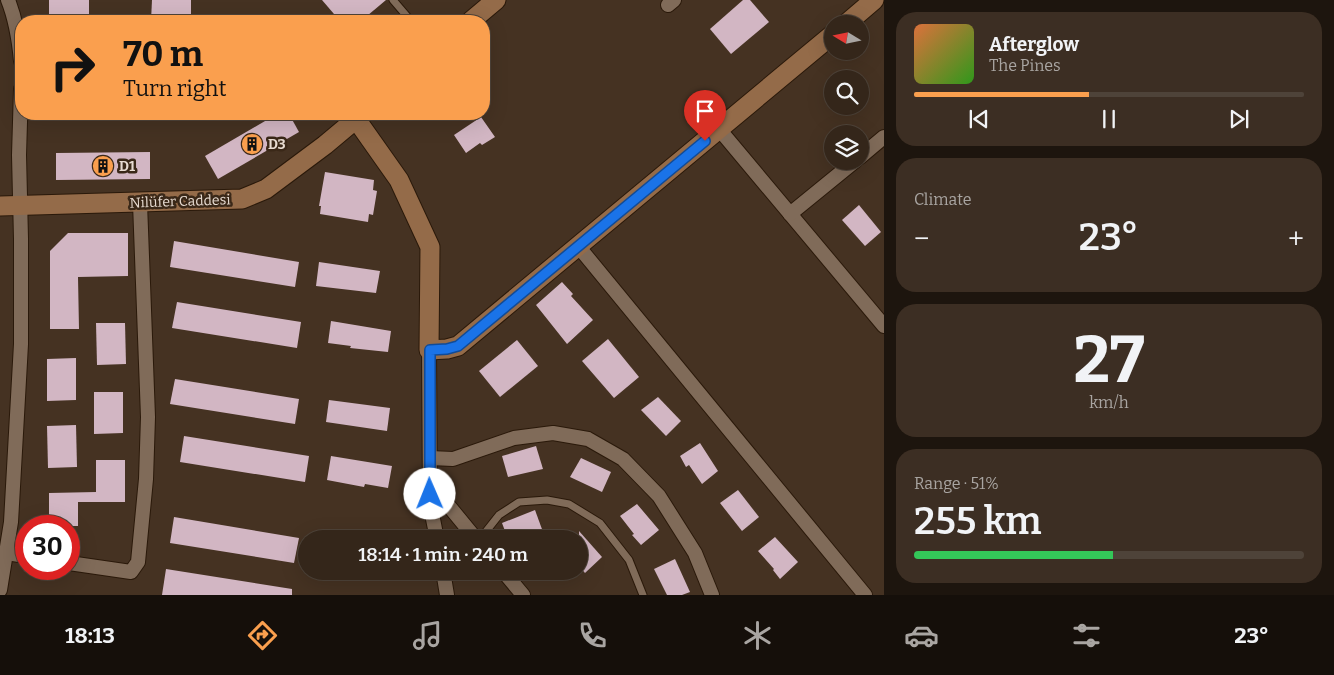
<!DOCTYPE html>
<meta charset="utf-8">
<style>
:root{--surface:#34261a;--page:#3c2e23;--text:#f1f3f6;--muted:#a9a5a2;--line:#4e4339;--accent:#fa9f4e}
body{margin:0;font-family:Bitter,serif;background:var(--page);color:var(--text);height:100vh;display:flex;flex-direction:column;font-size:19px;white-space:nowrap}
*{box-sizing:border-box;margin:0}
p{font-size:16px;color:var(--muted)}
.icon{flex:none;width:28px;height:28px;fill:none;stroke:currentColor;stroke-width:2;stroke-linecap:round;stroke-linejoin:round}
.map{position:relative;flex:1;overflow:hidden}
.drawer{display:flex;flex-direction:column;gap:12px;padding:12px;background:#1d150e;width:450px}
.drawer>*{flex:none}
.top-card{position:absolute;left:15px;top:15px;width:475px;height:105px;border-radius:20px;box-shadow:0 5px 20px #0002,0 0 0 1px var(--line);background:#fa9f4e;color:#111;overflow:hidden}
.needle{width:32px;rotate:280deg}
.fabs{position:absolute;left:824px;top:15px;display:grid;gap:10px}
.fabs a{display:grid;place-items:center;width:45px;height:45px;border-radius:50%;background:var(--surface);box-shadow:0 5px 20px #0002,0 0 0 1px var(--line);font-size:25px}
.speed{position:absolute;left:15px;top:515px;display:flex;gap:10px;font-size:25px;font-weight:700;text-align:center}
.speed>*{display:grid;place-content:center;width:65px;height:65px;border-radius:50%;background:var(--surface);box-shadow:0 5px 20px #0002,0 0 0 1px var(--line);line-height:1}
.speed .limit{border:8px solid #d22;background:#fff;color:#111}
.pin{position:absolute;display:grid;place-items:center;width:42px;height:42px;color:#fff;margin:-51px -21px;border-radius:50% 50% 50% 0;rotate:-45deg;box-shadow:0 0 5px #0007}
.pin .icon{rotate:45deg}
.me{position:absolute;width:55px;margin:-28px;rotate:359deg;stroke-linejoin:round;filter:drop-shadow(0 0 4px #0008)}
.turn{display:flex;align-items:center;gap:18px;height:105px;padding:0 25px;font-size:22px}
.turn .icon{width:65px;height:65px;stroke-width:2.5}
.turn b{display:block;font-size:35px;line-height:42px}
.big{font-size:38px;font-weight:600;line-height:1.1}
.drawer .card{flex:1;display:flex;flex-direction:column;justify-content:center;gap:8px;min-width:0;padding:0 18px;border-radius:20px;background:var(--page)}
.drawer .dial{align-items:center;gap:0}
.dial b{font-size:65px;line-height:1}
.song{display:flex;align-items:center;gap:15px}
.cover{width:60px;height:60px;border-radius:8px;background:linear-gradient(135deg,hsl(20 70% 55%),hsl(110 70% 35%))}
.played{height:5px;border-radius:2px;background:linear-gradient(90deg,var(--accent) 45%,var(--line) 45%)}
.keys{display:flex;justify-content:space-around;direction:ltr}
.heat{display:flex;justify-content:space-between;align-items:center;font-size:28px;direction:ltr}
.charge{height:8px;border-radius:4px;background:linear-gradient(90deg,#34c759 51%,var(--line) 0)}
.trip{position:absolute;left:298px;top:530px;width:290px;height:50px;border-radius:25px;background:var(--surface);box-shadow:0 5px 20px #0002,0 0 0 1px var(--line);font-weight:600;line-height:50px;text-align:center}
.tab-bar{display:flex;height:80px;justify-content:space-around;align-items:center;background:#150f0a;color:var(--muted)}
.tab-bar .icon{width:35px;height:35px}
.tab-bar .current{color:var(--accent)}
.tab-bar b{font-size:22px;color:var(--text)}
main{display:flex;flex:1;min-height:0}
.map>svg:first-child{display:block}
.building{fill:#d2b6c3}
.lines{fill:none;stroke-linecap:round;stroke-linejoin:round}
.lane-casing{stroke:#2a190a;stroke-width:9}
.street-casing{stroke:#2a190a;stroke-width:16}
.secondary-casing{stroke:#2a190a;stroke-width:21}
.lane{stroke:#806b59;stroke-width:7}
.street{stroke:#806b59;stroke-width:14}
.secondary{stroke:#946b49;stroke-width:19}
.route-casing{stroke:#114b97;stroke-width:12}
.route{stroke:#1a73e8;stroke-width:9}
.labels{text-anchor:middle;stroke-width:5;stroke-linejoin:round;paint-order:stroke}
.poi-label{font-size:14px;font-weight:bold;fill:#e8dcd2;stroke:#3a2818;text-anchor:start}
.street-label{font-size:14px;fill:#e8dcd2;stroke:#3a2818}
</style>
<main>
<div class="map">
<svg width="884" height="595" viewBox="0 0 884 595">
<rect width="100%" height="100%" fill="#453222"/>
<g class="building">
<rect x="49" y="0" width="40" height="17"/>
<polygon points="152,0 191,0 191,21 151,21"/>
<polygon points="322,0 386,0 361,21 340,21"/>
<polygon points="743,0 750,0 769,22 731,54 710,29"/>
<polygon points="277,114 289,114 299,132 218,179 205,156"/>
<polygon points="481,117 495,137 482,145 480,143 466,153 454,135"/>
<polygon points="150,152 150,179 56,180 56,153"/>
<polygon points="325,172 374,180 373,190 377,191 373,215 369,214 368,222 320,214 321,206 319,206"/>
<polygon points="859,205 881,232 865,246 842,220"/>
<polygon points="68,233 128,233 128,276 78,277 79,329 50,329 50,251"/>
<polygon points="174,241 299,262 295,287 170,267"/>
<polygon points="319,262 380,271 376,293 316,286"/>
<polygon points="562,282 573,294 571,296 593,320 567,344 536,305"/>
<polygon points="177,302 301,322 297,348 172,328"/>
<polygon points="331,321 391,331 388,352 350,348 351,346 328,343"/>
<polygon points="96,323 125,323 126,364 97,365"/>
<polygon points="608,339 639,377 614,398 582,361"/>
<polygon points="517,340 538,366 500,397 479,371"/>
<polygon points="76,358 76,400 47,401 47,359"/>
<polygon points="175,379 299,399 295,424 170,404"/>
<polygon points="94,392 123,392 123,433 94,434"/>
<polygon points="658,397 681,421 666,436 641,410"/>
<polygon points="329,400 390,408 387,431 326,422"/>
<polygon points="76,425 77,467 48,468 47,426"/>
<polygon points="184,436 309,456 305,482 180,462"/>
<polygon points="700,443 718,471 702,484 689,465 686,467 680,456"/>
<polygon points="536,446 543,469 508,477 502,456"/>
<polygon points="331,456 392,466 388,488 365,484 364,487 327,480"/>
<polygon points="581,458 611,472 602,492 570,477"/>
<polygon points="96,460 125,460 125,502 78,502 78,526 49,526 49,493 96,492"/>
<polygon points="738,490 759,517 742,531 720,503"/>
<polygon points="637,504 659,530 641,545 632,535 634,534 620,516"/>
<polygon points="535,510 543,532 526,539 508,539 502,523"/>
<polygon points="174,517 299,538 294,563 170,543"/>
<polygon points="579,531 602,557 585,573 579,566"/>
<polygon points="775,537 798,562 780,579 773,570 774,569 758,551"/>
<polygon points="675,559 690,592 682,595 667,595 654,569"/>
<polygon points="166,569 292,589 292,595 162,595"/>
</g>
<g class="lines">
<g class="lane-casing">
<g id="lane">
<polyline points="393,0 411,21"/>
<polyline points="480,539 499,515 519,502 547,500 569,504 600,523 629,560 643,595"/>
</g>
</g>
<g class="street-casing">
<g id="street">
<path d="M 8,0 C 16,20 19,40 21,61"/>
<polyline points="668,5 674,0"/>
<polyline points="719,129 884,326"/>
<polyline points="860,157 884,137"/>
<polyline points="790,214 855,161"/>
<polyline points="578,246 865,595"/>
<polyline points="429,350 430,504 437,539"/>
<polyline points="430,458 453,459 514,438 553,433 588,439 623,459 659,496 695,553 712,595"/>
<polyline points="430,483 476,539"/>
<polyline points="6,553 26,556"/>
<polyline points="69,563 131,572 138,562 146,479 148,417 140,203"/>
<polyline points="443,571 447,595"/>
<polyline points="503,571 523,595"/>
<polyline points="0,590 11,522 21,344 21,239 19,155 21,89"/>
</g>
</g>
<g class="secondary-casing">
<g id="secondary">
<polyline points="471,21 496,0"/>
<polyline points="846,24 874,0"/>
<polyline points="356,119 399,180 430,247 429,350 447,349 458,346 832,35"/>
<polyline points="0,206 242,199 266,189 325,145 362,114"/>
</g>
</g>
<use href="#lane" class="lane"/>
<use href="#street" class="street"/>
<use href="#secondary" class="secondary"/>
</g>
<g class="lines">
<g class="route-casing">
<polyline id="route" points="430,494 430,350 447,349 458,346 705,141"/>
</g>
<use href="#route" class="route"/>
</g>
<defs>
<g id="building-disc" transform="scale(1.125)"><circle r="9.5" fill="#fa9f4e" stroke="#3a2818"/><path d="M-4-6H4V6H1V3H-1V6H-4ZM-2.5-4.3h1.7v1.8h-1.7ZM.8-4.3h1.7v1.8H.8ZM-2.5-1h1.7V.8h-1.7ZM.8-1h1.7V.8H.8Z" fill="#111"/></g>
</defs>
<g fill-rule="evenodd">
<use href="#building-disc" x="252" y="144"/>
<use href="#building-disc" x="103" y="166"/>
</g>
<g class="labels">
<g class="poi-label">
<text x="268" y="149">D3</text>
<text x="119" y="171">D1</text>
</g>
<g class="street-label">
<text transform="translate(180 201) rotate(-2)" y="5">Nilüfer Caddesi</text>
</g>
</g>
</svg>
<div class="fabs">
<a><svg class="needle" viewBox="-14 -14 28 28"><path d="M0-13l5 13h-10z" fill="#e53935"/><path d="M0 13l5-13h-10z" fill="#a9a5a2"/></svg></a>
<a><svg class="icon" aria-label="search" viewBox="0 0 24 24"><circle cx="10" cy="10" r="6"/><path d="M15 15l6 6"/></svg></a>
<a><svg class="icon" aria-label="layers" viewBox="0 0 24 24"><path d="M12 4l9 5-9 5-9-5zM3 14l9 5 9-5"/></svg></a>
</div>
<div class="speed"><div class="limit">30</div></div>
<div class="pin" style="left:705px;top:141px;background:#d93025"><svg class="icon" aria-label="arrive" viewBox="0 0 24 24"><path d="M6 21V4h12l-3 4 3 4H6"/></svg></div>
<svg class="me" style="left:430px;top:494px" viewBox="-20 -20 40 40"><circle r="19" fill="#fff"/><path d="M0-13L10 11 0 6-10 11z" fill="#1a73e8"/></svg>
<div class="trip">18:14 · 1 min · 240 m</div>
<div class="top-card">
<div class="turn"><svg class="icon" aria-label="right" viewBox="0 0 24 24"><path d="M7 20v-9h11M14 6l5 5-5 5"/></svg><div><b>70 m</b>Turn right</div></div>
</div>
</div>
<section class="drawer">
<div class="card">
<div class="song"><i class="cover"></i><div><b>Afterglow</b><p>The Pines</p></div></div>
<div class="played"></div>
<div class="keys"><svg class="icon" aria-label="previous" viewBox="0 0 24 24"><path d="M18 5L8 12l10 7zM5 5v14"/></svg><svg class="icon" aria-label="pause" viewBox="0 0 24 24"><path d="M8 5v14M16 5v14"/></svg><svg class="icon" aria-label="next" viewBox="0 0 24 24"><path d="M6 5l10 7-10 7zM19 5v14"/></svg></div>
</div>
<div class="card"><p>Climate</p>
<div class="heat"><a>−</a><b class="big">23°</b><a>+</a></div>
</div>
<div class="card dial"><b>27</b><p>km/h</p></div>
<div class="card"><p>Range · 51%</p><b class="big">255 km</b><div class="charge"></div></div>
</section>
</main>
<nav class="tab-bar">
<b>18:13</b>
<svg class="icon current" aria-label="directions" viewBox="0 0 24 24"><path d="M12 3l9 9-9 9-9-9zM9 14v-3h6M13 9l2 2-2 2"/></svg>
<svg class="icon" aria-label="music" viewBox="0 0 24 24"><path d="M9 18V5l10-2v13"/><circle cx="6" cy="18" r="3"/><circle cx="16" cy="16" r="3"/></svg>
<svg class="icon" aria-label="phone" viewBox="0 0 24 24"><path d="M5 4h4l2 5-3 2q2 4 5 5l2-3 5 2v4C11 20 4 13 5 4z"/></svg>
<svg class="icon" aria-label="climate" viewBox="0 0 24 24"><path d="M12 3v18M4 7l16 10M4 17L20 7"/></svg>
<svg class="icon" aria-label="car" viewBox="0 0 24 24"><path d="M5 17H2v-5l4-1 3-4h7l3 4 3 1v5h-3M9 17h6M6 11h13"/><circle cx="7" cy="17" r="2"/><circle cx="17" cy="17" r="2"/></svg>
<svg class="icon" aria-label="filters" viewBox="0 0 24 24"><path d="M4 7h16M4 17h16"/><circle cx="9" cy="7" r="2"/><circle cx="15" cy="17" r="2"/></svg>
<b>23°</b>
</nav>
